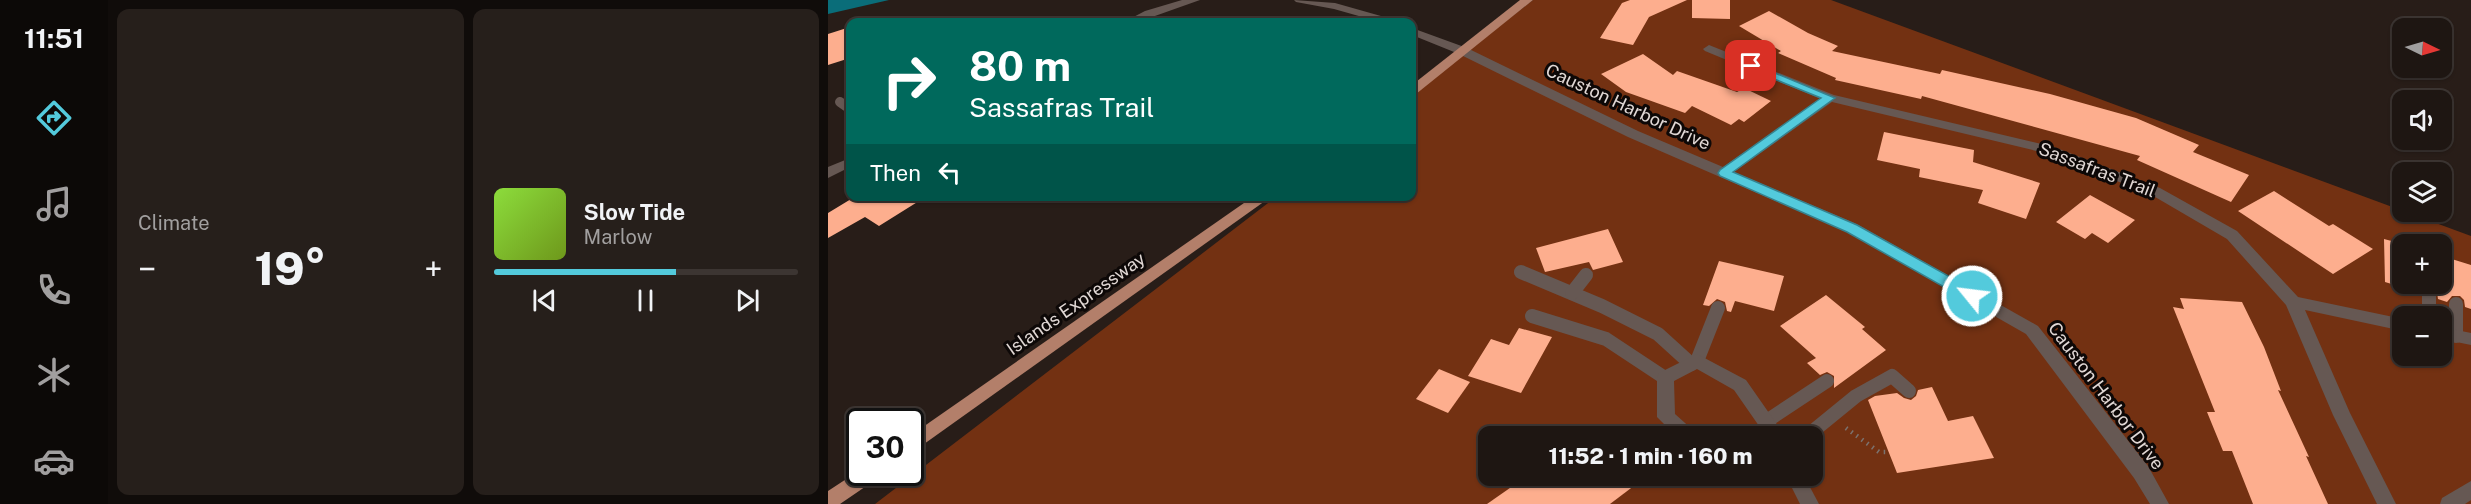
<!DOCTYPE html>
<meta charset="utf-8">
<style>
:root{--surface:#1e1612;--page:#261f1b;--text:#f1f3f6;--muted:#a19f9f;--line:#3c3532;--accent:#53cadc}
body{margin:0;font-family:"Public Sans",sans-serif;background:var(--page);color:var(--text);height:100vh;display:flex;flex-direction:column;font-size:22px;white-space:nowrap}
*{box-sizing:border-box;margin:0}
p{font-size:20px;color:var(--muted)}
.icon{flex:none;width:33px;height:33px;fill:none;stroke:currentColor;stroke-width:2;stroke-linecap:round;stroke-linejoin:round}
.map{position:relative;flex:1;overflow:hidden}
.drawer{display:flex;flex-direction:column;gap:9px;padding:9px;background:#100c0a;width:720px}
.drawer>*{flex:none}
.guide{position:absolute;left:18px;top:18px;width:570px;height:183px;border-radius:12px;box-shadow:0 2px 4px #0004,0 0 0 2px var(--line);background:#00695c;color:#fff;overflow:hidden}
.needle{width:39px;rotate:95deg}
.buttons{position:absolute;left:1564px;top:18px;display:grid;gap:12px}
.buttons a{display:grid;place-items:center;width:60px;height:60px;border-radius:12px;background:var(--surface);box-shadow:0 2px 4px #0004,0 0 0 2px var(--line);font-size:30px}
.speed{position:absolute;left:18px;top:408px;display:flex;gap:12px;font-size:30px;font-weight:700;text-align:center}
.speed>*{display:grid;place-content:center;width:78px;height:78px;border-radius:50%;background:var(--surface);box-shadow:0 2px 4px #0004,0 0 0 2px var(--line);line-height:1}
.speed .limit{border:3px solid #111;border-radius:9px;background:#fff;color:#111}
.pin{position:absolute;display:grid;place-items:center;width:51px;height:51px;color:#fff;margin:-26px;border-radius:12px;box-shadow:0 3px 9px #0006}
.me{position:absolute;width:66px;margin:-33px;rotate:299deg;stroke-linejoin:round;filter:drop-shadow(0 0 4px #0008)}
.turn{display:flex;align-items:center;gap:21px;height:126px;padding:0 24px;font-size:27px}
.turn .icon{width:78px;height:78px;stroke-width:2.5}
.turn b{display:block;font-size:42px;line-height:51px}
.then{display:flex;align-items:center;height:57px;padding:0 24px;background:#0003;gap:12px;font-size:22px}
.big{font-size:45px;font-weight:800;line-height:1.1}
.drawer .card{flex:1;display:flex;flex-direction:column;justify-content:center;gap:9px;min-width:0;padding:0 21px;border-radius:12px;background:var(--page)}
.song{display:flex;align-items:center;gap:18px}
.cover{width:72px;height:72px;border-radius:9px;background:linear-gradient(135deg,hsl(90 70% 55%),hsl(80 70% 35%))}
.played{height:6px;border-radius:3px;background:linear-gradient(90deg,var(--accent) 60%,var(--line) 60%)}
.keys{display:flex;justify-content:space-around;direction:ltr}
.heat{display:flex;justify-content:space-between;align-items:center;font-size:33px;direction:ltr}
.drawer .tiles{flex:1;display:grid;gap:9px;grid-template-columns:repeat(2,1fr)}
.trip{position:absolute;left:650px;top:426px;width:345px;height:60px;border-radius:12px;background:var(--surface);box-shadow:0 2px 4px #0004,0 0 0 2px var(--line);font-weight:800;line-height:60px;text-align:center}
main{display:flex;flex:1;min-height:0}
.tab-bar{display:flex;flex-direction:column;width:108px;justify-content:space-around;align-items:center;background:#0c0907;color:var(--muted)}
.tab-bar .icon{width:42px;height:42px}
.tab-bar .selected{color:var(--accent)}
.tab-bar b{font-size:27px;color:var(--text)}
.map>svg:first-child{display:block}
.forest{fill:#733112;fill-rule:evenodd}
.water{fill:#0a6d79}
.building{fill:#fdae8e}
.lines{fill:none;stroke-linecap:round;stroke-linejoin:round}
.path{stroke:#7c726e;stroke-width:4.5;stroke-dasharray:1.5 5;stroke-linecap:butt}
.lane-far1{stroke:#665853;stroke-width:10}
.lane{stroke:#665853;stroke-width:14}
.street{fill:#665853;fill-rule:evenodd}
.primary{fill:#b37f6a;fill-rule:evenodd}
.route{fill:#53cadc;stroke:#36838f;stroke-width:1.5}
.labels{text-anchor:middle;stroke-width:6;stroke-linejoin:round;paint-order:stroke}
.street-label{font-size:18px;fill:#e1d8d5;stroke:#0d0807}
</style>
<main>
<nav class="tab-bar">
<b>11:51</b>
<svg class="icon selected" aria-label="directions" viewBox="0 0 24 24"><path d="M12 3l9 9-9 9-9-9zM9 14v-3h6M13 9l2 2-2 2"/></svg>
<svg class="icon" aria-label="music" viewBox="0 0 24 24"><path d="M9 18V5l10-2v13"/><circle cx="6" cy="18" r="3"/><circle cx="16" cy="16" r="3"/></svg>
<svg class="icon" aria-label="phone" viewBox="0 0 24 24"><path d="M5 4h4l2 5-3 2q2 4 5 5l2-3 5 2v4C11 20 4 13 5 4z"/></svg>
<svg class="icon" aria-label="climate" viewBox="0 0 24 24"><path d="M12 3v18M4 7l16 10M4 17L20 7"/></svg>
<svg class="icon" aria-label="car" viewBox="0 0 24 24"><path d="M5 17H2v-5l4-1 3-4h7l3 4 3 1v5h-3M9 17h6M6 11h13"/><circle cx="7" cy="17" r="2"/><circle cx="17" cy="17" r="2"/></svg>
</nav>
<section class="drawer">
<div class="tiles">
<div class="card"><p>Climate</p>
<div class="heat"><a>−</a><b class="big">19°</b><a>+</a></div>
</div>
<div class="card">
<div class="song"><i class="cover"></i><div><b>Slow Tide</b><p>Marlow</p></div></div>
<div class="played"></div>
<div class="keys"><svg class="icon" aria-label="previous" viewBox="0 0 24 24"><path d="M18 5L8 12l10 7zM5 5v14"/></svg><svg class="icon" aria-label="pause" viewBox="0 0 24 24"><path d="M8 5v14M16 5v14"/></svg><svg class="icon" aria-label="next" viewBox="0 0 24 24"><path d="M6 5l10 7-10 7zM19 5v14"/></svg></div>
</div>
</div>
</section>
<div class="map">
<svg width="1643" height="504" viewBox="0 0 1643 504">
<rect width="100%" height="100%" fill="#281d18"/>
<path class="forest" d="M 705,0 L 1003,0 L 1643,236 L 1643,504 L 47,504 L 448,197 L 584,196 L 584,93 ZM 1575,244 L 1614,244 L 1614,284 L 1575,284 ZM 1575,316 L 1614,316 L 1614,356 L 1575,356 ZM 660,436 L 984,436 L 984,476 L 660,476 Z"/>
<polygon class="water" points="0,0 61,0 0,14"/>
<g class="building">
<polygon points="802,0 859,0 821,17 805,45 772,38 794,3"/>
<polygon points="864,0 902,0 902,19 864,18"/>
<polygon points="941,11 980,33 1010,46 1004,51 1112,74 1114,70 1222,94 1308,118 1371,145 1365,152 1421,175 1403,202 1309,160 1312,156 1094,96 1093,99 1007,80 1008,78 950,53 953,51 911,26"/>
<polygon points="22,27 22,58 0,65 0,34"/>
<polygon points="815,54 845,75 849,71 909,92 916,88 943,101 916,122 911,119 903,125 864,106 857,113 798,92 773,74"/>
<polygon points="1056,132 1146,150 1145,162 1212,183 1198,219 1150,203 1155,190 1091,177 1092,169 1049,160"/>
<polygon points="1446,191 1501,226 1505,224 1545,249 1505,274 1410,211"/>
<polygon points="1262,195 1307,220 1280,243 1264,233 1257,239 1228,222"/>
<polygon points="28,196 99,196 51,226 37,217 0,238 0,213"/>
<polygon points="780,229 795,262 765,270 761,262 717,272 708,248"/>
<polygon points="1556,239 1575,244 1575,284 1614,284 1614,256 1643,265 1643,309 1637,307 1636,300 1632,296 1624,296 1619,302 1610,299 1609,292 1605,288 1597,288 1593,293 1557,282"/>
<polygon points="891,261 956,276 946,311 907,301 903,312 899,311 897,302 889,299 881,306 875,305"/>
<polygon points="998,295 1037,327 1034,329 1058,350 1006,388 1006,376 999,372 992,375 979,363 988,358 952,326"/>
<polygon points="1352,298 1414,302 1436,347 1453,391 1450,390 1481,457 1478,456 1500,504 1425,504 1404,451 1395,451 1379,412 1387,412 1345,307 1356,309"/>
<polygon points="691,328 724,337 693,393 640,376 663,339 681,345"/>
<polygon points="611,369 642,382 620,413 588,399"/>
<polygon points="1104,387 1120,421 1145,416 1166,458 1069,473 1040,400 1047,396 1069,393 1076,398 1083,400 1088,396 1090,390"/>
<polygon points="699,476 819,476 782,504 659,504"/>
</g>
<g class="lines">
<polyline class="path" points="1018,428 1051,452 1061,452"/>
<polyline class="lane-far1" points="12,102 22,109"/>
<g class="lane">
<polyline points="693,272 774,306 830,334 863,364"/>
<polyline points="744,293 758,275"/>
<polyline points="1601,296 1601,316"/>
<polyline points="1628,304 1628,336"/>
<polyline points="704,316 778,339 837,378"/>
<polyline points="869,361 890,308"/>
<polyline points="937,422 999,381"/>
<polyline points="979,436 1028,396 1064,376 1081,391"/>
</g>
<g class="street">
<polygon points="354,0 372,0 310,22 296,22 317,11"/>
<polygon points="466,0 507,3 567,20 569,22 552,22 506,9 468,2"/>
<polygon points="584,28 639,48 810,131 895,167 993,99 877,51 875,49 881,45 1006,95 1226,147 1332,188 1409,231 1470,297 1575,319 1575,331 1477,310 1522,413 1568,504 1549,504 1505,415 1458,305 1399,239 1322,194 1217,153 1004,102 906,172 1029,224 1210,326 1320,466 1341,504 1322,504 1306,478 1198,334 1019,232 800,137 631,54 584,35"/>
<polygon points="22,158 22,167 0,178 0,167"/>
<polygon points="1614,327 1643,333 1643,345 1614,339"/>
<polygon points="869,354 918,380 957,436 938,436 906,390 869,369 846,381 847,414 866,431 869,436 848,436 829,417 829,378 831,373"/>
<polygon points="958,476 976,476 991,504 972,504"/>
<polygon points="1643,481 1643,500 1637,504 1612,504 1614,498"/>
</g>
<g class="primary">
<polygon points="692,0 705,0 588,94 584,95 584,85"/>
<polygon points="426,196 444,196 82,454 82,436"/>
<polygon points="32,470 32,472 52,472 50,478 12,504 0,504 0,491"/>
</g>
</g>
<polygon class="route" points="923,63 1007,98 905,172 1029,225 1149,292 1151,296 1149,300 1139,300 1019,232 892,176 890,173 892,170 993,98 919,68 918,66"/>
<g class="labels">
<g class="street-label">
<text transform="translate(800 107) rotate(25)" y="6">Causton Harbor Drive</text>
<text transform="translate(1269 170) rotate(21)" y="6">Sassafras Trail</text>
<text transform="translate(248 304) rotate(-35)" y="6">Islands Expressway</text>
<text transform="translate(1278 396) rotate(53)" y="6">Causton Harbor Drive</text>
</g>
</g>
</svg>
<div class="buttons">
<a><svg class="needle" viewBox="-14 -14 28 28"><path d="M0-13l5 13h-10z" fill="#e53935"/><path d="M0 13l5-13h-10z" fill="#a19f9f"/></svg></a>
<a><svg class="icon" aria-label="sound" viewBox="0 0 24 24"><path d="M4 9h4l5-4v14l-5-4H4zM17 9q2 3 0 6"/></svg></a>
<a><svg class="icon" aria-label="layers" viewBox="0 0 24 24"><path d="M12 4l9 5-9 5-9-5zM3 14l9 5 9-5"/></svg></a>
<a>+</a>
<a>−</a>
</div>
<div class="speed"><div class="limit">30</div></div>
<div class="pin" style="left:923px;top:66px;background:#d93025"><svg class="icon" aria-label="arrive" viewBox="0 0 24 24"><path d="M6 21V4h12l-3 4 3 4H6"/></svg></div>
<svg class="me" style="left:1144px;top:296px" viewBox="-20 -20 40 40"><circle r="17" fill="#53cadc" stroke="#fff" stroke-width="3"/><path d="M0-11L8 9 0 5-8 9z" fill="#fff"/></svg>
<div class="trip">11:52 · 1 min · 160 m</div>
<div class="guide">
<div class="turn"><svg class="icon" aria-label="right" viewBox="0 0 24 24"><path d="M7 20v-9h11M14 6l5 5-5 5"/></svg><div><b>80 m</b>Sassafras Trail</div></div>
<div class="then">Then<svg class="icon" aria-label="left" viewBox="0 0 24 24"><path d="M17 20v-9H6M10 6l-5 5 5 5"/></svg></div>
</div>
</div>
</main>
